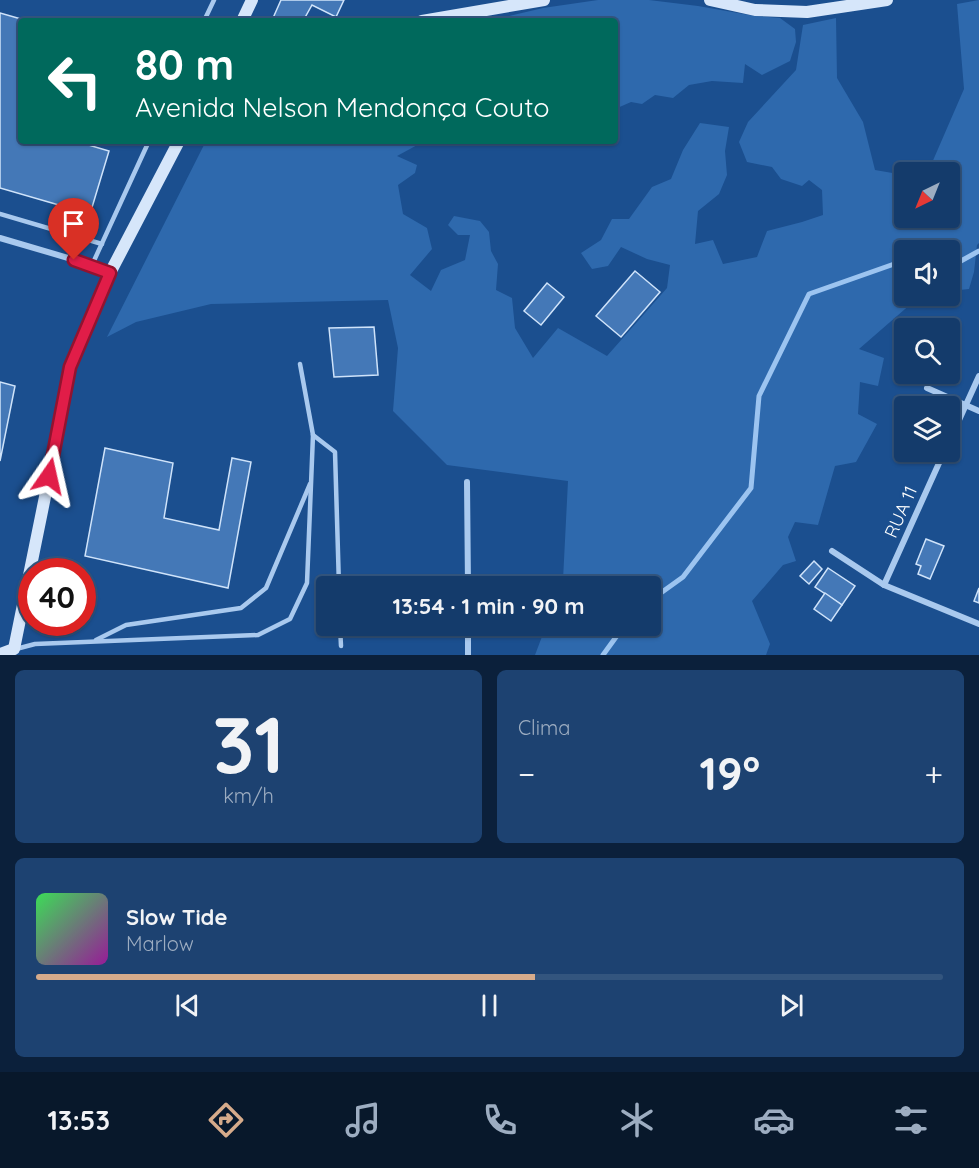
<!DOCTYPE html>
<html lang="pt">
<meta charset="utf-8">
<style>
:root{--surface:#143b6b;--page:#1d4271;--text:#f1f3f6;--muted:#9dadc1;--line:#33557e;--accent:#d6ab8b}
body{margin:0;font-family:Quicksand,sans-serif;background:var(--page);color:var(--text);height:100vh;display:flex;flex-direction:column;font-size:22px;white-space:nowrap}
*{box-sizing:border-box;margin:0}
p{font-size:20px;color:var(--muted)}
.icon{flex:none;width:33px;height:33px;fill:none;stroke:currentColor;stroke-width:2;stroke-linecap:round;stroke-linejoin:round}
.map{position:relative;height:655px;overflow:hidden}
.details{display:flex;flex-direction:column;gap:15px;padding:15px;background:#0b203b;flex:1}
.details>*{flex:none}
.guide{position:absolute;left:18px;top:18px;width:600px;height:126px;border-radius:6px;box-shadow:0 2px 4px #0004,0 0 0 2px var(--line);background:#00695c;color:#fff;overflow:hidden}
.needle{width:39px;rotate:223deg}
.controls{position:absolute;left:894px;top:162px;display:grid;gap:12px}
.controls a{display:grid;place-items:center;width:66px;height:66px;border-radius:6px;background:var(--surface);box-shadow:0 2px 4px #0004,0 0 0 2px var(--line);font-size:30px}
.speed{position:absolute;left:18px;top:558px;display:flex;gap:12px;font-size:30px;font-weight:700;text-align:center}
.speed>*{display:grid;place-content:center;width:78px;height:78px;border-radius:50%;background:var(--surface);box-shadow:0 2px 4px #0004,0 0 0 2px var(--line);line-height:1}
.speed .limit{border:9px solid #d22;background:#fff;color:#111}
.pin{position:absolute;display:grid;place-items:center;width:51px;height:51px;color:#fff;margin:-62px -26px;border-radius:50% 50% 50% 0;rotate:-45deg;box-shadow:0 0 6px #0007}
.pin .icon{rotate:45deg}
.me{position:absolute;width:66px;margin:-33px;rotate:11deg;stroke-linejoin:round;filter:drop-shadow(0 0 4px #0008)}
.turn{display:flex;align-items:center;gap:21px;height:126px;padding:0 18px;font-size:27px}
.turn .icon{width:78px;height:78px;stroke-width:2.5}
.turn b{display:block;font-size:42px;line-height:51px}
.big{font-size:45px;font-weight:800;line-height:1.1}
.details .widget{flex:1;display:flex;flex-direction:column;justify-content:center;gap:9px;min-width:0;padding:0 21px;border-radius:9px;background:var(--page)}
.details .dial{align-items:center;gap:0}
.dial b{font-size:78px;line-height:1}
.song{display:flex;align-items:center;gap:18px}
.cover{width:72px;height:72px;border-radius:9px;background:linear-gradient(135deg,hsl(130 70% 55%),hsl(300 70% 35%))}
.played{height:6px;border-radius:3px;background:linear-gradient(90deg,var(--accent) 55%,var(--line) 55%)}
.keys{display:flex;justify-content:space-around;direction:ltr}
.heat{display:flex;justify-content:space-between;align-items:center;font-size:33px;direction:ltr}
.details .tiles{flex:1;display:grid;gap:15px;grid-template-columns:1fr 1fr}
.widget:last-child{grid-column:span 2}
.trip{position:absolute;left:316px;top:576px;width:345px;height:60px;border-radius:6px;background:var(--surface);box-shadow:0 2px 4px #0004,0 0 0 2px var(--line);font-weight:800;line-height:60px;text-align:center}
.dock{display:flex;height:96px;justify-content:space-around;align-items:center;background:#08182b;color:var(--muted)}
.dock .icon{width:42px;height:42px}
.dock .current{color:var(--accent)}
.dock b{font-size:27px;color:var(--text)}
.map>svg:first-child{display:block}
.green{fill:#2e69ad}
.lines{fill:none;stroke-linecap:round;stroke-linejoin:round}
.stream{stroke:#9cc4f0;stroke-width:5}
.building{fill:#4478b7;stroke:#cfe3fa;stroke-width:1.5}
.lane{stroke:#a9c9ee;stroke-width:4.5}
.street{stroke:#a9c9ee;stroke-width:6}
.secondary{stroke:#d6e6fa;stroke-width:12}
.route-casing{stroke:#92132f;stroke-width:15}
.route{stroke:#e11d48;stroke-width:10}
.labels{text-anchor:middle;stroke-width:6;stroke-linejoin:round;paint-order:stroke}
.street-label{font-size:18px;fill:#fff;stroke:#1b4f8f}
</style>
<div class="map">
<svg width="979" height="655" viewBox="0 0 979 655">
<rect width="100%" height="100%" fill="#1b4f8f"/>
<g class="green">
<polygon points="598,0 649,0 698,6 755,16 780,18 795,29 796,42 790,61 762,75 745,64 743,83 712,81 689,85 673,98 655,95 642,104 631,102 615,109 615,21 488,21 543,8"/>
<polygon points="979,0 979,243 977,245 974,272 969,289 950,291 950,250 904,250 904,296 920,296 859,349 884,358 878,386 860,382 858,414 877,424 856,462 835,466 818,525 795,522 788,537 796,561 783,565 752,601 770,644 766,655 535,655 546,626 651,626 651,586 561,586 563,580 568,481 447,465 393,411 398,348 388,300 211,304 136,322 107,337 206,141 429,141 421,143 397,156 417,165 415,173 398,185 403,214 427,228 432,249 410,275 431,291 441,270 465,260 470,235 458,235 448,225 454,216 480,221 489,232 491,251 498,264 496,290 512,298 515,328 533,358 558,328 607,356 667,288 670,265 647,259 621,247 608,266 592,269 581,253 601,240 612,219 629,219 652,187 671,179 683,150 700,123 729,127 725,151 727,175 719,194 698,211 695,244 713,240 723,264 757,257 767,231 802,222 823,215 822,190 809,180 802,186 781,179 772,167 747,162 739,142 748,122 796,70 803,25 836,18 837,78 863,122 875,170 904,175 904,218 950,218 950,172 928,172 964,89 957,4"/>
</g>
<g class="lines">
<g class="stream">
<polyline points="950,267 979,251"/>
<polyline points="651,600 683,577 751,488 759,396 809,294 897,263 904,263"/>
<polyline points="603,655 624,626"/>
</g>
</g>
<g class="building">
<polygon points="281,0 344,0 336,17 312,5 303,21 280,21 273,18"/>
<polygon points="0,13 28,21 21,21 21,141 75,141 109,151 90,214 0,188"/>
<polygon points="635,271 660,292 621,337 596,316"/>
<polygon points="547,283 564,297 541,325 524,311"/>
<polygon points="374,327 378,375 334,377 329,328"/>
<polygon points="0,382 15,386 0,461"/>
<polygon points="105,448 173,463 164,518 219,530 232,458 251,462 228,588 85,556"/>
<polygon points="926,539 944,546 930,579 918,574 921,566 916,564"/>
<polygon points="814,561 822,569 809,584 800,576"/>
<polygon points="828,568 855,586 842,605 815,587"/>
<polygon points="979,588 979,603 974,601"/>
<polygon points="825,593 842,605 831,621 814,609"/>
</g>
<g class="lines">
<g class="lane">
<polyline points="204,21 214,0"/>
<polyline points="0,214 102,244"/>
<polyline points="92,265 149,141"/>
<polyline points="313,435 335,452 339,586"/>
<polyline points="340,626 341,646"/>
<polyline points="96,640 126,625 241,608 266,588 310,484"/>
<polyline points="16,649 35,644 258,635 290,619 307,583 313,435 300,364"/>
</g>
<g class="street">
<polyline points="0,238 92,265 110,273"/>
<polyline points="927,388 979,411"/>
<polyline points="950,440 979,376"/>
<polyline points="467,482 468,586"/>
<polyline points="832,551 884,585 979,624"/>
<polyline points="884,585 944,452"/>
<polyline points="468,626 468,655"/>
</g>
<g class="secondary">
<polyline points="710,0 755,10 807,12 887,0"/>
<polyline points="242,21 252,0"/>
<polyline points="422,21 544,0"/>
<polyline points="0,654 14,649 58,433 70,367 110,273 179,141"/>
</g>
</g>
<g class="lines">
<g class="route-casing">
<polyline id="route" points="49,476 70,367 110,273 74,260"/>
</g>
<use href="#route" class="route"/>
</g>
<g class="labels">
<g class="street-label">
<text transform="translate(901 512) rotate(-66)" y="6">RUA 11</text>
</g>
</g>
</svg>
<div class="controls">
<a><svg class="needle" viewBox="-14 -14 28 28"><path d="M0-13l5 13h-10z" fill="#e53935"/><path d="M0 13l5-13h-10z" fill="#9dadc1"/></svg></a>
<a><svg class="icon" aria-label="sound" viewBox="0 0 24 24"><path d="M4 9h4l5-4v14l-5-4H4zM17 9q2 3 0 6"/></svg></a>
<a><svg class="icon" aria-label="search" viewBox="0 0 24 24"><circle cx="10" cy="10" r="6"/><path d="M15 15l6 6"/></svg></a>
<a><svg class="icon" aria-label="layers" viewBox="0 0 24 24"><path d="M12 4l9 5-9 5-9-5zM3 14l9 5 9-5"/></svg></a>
</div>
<div class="speed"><div class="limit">40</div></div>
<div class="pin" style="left:74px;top:260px;background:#d93025"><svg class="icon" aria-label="arrive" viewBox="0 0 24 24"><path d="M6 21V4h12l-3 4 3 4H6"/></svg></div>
<svg class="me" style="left:49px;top:476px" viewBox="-20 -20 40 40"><path d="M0-17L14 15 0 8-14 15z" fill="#e11d48" stroke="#fff" stroke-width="4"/></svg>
<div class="trip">13:54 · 1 min · 90 m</div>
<div class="guide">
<div class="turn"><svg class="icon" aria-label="left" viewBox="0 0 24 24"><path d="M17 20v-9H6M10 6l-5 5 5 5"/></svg><div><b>80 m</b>Avenida Nelson Mendonça Couto</div></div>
</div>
</div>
<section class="details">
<div class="tiles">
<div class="widget dial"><b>31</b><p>km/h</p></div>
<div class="widget"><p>Clima</p>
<div class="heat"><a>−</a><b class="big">19°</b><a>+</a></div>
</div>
<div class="widget">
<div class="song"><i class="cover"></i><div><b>Slow Tide</b><p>Marlow</p></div></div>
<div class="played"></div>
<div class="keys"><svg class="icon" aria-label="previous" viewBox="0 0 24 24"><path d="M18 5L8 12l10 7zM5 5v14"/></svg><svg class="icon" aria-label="pause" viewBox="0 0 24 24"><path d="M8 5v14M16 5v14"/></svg><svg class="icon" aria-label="next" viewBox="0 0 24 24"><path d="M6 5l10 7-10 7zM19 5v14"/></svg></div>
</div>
</div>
</section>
<nav class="dock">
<b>13:53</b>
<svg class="icon current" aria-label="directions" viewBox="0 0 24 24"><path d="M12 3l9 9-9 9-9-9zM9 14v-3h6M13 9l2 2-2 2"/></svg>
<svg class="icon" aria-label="music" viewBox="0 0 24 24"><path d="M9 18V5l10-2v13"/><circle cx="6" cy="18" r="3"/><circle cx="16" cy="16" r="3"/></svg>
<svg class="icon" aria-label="phone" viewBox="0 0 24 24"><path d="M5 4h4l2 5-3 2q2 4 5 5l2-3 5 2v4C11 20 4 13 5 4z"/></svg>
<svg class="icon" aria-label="climate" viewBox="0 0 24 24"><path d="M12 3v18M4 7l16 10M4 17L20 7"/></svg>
<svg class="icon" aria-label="car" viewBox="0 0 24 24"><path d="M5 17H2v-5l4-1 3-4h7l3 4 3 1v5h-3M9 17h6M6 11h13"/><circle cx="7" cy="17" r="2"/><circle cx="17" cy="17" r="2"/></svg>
<svg class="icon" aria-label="filters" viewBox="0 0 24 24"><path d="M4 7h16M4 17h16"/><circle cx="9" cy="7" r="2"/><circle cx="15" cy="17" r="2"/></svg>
</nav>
